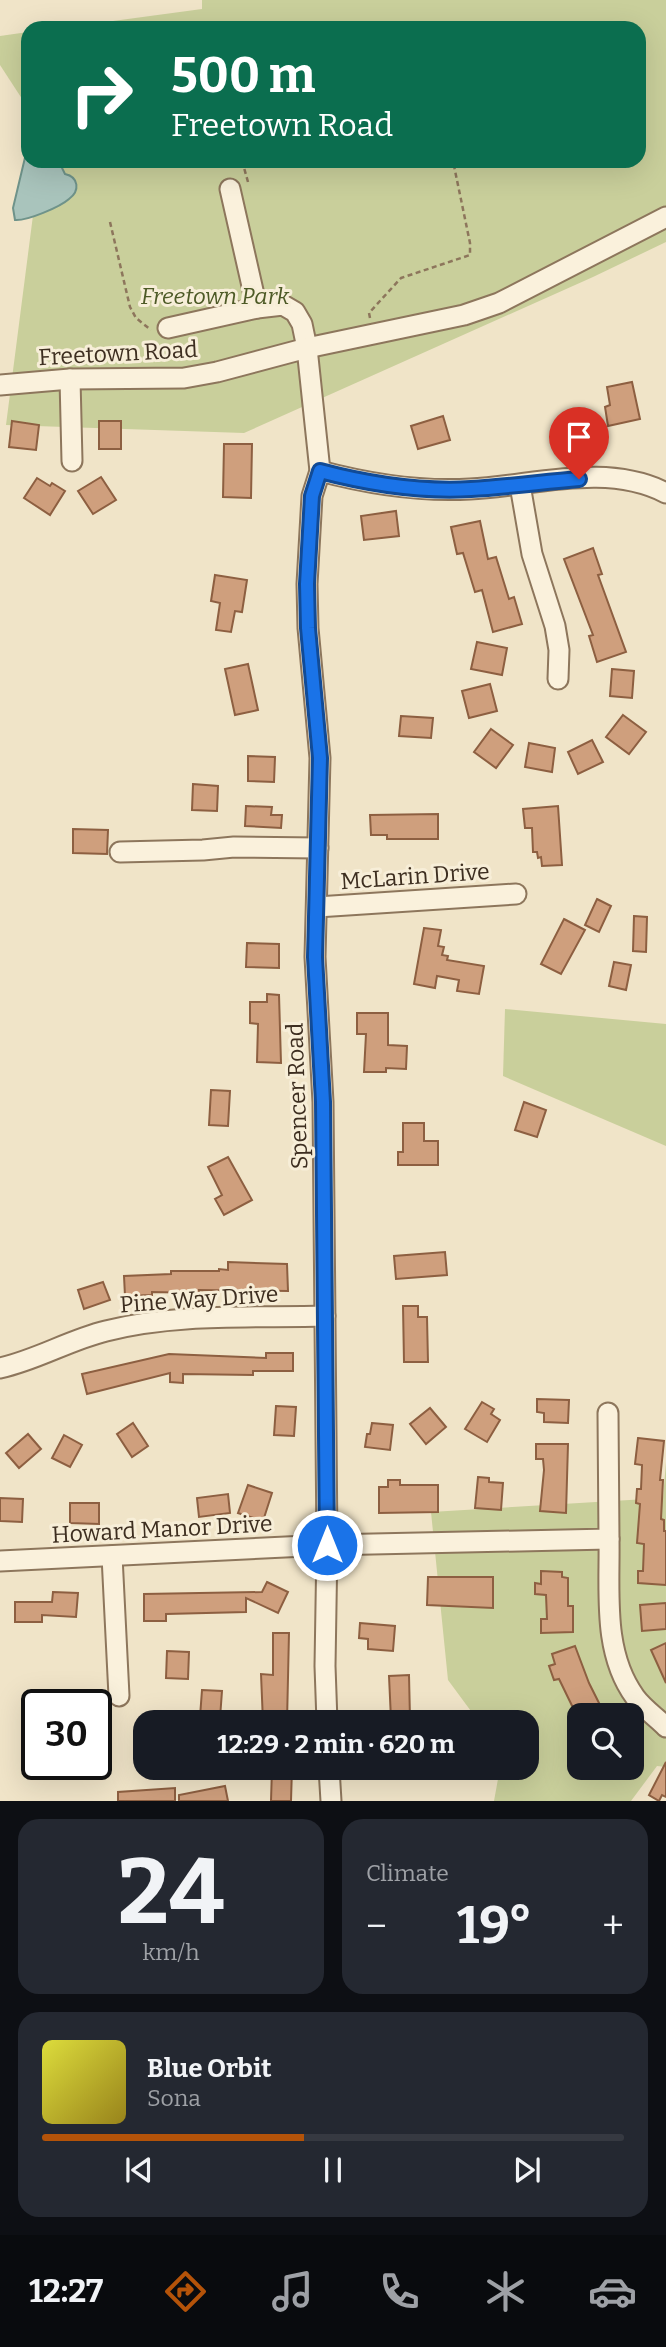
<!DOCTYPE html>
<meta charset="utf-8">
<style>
:root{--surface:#171b24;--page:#242831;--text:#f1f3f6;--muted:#9ea1a6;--line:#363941;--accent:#b45309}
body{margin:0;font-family:Bitter,serif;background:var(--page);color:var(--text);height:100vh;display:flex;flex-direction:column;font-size:26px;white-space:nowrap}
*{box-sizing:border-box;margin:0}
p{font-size:23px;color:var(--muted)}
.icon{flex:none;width:38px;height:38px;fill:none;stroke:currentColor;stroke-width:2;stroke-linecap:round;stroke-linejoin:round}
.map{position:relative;height:1801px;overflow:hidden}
.details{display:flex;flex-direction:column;gap:18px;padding:18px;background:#0d0f14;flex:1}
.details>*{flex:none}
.top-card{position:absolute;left:21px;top:21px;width:625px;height:147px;border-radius:21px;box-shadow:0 7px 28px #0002;background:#0b6e4f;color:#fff;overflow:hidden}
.fabs{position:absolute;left:567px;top:1703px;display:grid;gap:14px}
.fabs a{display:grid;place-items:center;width:77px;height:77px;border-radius:14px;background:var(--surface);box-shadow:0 7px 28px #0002;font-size:35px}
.speed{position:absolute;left:21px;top:1689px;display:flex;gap:14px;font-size:35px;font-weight:700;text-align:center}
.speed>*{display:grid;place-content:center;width:91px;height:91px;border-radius:50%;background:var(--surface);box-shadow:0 7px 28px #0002;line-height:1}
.speed .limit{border:4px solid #111;border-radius:10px;background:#fff;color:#111}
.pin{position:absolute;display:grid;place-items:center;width:60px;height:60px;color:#fff;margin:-72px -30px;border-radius:50% 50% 50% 0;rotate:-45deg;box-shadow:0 0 7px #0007}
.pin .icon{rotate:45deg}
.me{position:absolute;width:77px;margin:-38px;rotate:0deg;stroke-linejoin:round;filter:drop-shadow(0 0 5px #0008)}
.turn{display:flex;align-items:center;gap:24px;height:147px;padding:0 35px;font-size:32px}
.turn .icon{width:91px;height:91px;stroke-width:2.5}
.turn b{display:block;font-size:49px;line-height:60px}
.big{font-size:52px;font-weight:700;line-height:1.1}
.details .tile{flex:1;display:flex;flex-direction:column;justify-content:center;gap:10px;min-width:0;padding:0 24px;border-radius:21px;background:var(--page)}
.details .dial{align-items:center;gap:0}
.dial b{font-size:91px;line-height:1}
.song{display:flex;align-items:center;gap:21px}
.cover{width:84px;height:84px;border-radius:10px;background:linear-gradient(135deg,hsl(60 70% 55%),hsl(50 70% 35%))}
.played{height:7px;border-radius:4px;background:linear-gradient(90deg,var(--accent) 45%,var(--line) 45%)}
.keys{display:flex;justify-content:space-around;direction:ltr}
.heat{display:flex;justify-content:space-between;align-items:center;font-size:38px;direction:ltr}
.details .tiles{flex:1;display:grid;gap:18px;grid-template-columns:1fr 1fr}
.tile:last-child{grid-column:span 2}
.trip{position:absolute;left:133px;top:1710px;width:406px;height:70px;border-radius:21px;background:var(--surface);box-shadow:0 7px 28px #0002;font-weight:700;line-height:70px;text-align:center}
.menu{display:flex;height:112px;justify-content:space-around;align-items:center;background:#090b0e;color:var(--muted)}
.menu .icon{width:49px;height:49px}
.menu .current{color:var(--accent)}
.menu b{font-size:32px;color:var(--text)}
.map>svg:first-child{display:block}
.green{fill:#c9cf9b;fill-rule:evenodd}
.water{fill:#a9c4bc;stroke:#6f938a;stroke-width:2}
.building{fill:#cf9f7d;stroke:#8d5f41;stroke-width:2}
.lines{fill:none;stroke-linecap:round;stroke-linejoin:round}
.minor-casing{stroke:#8d765c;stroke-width:23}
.path{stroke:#8d765c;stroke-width:2.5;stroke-dasharray:5 3.5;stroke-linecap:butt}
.minor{stroke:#faf1dc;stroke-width:19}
.route-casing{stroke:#114b97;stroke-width:18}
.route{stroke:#1a73e8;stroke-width:12}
.labels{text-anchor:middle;stroke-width:6;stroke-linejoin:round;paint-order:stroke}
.park-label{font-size:23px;font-style:italic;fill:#4d5a26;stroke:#f7eed8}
.street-label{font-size:23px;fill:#3d2e20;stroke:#f7eed8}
</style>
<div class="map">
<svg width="666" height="1801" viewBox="0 0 666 1801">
<rect width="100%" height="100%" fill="#f0e4c8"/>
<g class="green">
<polygon points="202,0 666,0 666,242 593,277 244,433 6,425 40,161 639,161 639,28 61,28 202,9"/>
<polygon points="28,32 28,108 0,65 0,36"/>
<polygon points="505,1009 666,1024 666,1146 503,1076"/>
<path d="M 666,1462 L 666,1767 L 657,1766 L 631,1801 L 494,1801 L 500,1768 L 527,1768 L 527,1722 L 479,1722 L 448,1680 L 431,1512 L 663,1498 ZM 579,1715 L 632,1715 L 632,1768 L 579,1768 Z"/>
</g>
<path class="water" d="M 28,145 L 28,161 L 64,161 L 62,168 L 65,174 C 79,177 80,191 69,199 C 60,207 27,221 15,220 L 13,208 Z"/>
<g class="building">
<polygon points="632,382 640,419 608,426 605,407 610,405 607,387"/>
<polygon points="443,416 450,440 418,449 411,426"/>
<polygon points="12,421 39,425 36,450 9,447"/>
<rect x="99" y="421" width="22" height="28"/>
<polygon points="224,444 252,444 251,498 223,497"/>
<polygon points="101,477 116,500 93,514 78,491"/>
<polygon points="37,478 50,486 52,483 65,491 50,515 24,498"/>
<polygon points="396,511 399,536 364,540 361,516"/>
<polygon points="480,521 488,559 496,557 509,599 514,597 522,624 493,632 482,590 475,592 463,553 457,554 451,527"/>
<polygon points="593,548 602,574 598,575 626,652 597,662 589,636 593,635 564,559"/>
<polygon points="215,575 247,580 242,612 235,611 231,632 216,630 220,603 211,601"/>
<polygon points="477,642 507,648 502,675 471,669"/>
<polygon points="248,664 258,710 235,715 225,669"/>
<polygon points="612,669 634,671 632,698 610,696"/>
<polygon points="490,684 497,711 469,718 462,691"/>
<polygon points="623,715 646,732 629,754 606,737"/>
<polygon points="401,716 433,718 431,738 399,736"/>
<polygon points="491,729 513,745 496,768 474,752"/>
<polygon points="592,740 603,762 578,774 568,752"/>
<polygon points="529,743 555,748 552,772 525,767"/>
<polygon points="248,756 275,757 274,782 248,781"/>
<polygon points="193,784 218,786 217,811 192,810"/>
<polygon points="246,806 272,807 271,815 282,815 281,828 245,826"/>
<polygon points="558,806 562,865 542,866 541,857 538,858 537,852 533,852 532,828 525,828 523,809"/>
<polygon points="438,814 438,839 387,839 387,835 371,835 370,815"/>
<polygon points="73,829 108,830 107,854 73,853"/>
<polygon points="597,899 611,906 599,932 585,925"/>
<polygon points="634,916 647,917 646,952 633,951"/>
<polygon points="564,919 585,930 561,974 541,964"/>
<polygon points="424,928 441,930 438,946 444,947 442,955 448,956 447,960 484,966 479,994 457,991 459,980 437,976 435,988 414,984"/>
<polygon points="247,943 279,944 279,968 246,967"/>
<polygon points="614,962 631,965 626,990 609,986"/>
<polygon points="267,994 279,995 281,1063 257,1062 258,1024 250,1023 250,1002 267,1002"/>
<polygon points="357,1013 388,1013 388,1045 407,1046 406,1069 386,1068 386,1072 364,1072 366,1034 357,1034"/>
<polygon points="211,1090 230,1091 228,1126 209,1125"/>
<polygon points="524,1102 546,1110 537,1137 515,1130"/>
<polygon points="403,1123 424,1123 424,1141 438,1141 438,1165 398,1165 398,1152 403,1152"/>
<polygon points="228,1157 252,1200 224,1215 215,1199 222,1195 208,1167"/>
<polygon points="445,1252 447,1275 396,1279 394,1256"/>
<polygon points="228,1262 287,1264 288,1291 199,1290 199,1293 152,1292 152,1295 125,1296 124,1276 171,1274 171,1271 219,1271 219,1269 228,1270"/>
<polygon points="103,1282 110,1300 84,1309 78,1290"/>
<polygon points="403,1306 418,1306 418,1317 427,1317 428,1362 404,1362"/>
<polygon points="266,1353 293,1353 293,1371 253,1371 253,1375 183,1374 183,1383 170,1382 170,1373 87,1394 82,1374 169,1354 266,1358"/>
<polygon points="537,1399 569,1400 568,1423 544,1422 544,1413 537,1412"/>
<polygon points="482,1402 494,1409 491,1414 500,1420 487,1442 465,1429"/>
<polygon points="276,1406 296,1407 294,1436 274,1435"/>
<polygon points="430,1408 446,1427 426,1444 410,1424"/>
<polygon points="133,1423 148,1446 132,1457 117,1434"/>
<polygon points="372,1423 393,1425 390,1450 365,1447 367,1434 370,1434"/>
<polygon points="28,1434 41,1449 19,1468 6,1453"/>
<polygon points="64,1435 82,1445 70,1467 52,1458"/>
<polygon points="638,1438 664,1441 660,1480 663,1480 661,1519 664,1520 664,1531 666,1531 666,1585 638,1583 638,1571 643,1571 644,1544 637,1543 640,1504 636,1503 637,1489 641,1489 642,1465 635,1464"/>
<polygon points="536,1444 568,1444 566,1513 540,1511 544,1470 543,1459 536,1459"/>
<polygon points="478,1477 489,1478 489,1482 503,1483 501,1510 475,1508"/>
<polygon points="388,1480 400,1480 400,1485 438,1485 438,1512 379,1513 379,1487 388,1487"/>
<polygon points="248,1485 272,1493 263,1521 238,1513"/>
<polygon points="228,1494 230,1513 199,1517 197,1498"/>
<polygon points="0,1498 23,1499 22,1522 0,1521"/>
<polygon points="70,1503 99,1503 99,1524 70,1523"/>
<polygon points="541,1571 562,1572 562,1577 568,1578 568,1606 573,1606 573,1632 541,1633 541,1619 547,1619 546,1595 535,1594 535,1583 541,1584"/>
<polygon points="428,1577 493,1577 493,1608 427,1605"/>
<polygon points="267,1582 288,1592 278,1613 246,1598 246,1612 166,1614 166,1621 144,1621 144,1594 262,1592"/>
<polygon points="53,1592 78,1593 76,1617 42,1615 42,1622 15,1622 15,1602 52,1602"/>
<polygon points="666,1603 666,1629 642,1631 640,1605"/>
<polygon points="360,1623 395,1626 393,1651 368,1649 368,1639 359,1638"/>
<polygon points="273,1633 289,1633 287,1722 263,1722 261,1674 273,1675"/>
<polygon points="666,1643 666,1683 651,1650"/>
<polygon points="575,1646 589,1683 601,1707 579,1715 578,1718 559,1679 554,1680 549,1666 555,1664 552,1654"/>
<polygon points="167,1651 189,1652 188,1679 166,1678"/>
<polygon points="409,1675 410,1719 391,1719 389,1676"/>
<polygon points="202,1690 222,1691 220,1718 200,1717"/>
<polygon points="666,1762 666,1797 662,1795 659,1801 649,1795"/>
<polygon points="272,1768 292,1768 291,1801 271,1801"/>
<polygon points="225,1786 228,1801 179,1801 179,1795"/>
<polygon points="175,1788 175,1801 118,1801 118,1792"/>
</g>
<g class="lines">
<g class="minor-casing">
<g id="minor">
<polyline points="230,189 257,308"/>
<polyline points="168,328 257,308 283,305 295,312 302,324 307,348 320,471 312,496 307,584 308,628 320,758 315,957 323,1102 327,1545 325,1666 327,1722"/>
<polyline points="70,379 72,461"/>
<polyline points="0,385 70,379 184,378 217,372 307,348 464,315 499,303 666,217"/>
<path d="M 320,471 C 369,484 420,492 470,489 C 533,486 606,462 666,493"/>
<polyline points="520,485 532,554 555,626 559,650 558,679"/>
<polyline points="120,852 203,850 234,847 318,848"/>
<polyline points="317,907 516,894"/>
<path d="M 0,1368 C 37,1360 69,1340 106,1331 C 176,1313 253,1318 325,1316"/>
<path d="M 609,1539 C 610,1591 602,1652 635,1697 C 643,1708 656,1717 666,1727"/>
<polyline points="112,1556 119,1696"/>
<polyline points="0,1561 327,1545 609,1539 608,1413"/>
<polyline points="329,1768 331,1801"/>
</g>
</g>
<g class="path">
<polyline points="248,182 243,164 253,161"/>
<polyline points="110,222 130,307 136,318 151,330"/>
<polyline points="370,318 369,313 401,278 470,255 470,243 453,161"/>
</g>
<use href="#minor" class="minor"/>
</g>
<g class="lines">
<g class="route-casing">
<path id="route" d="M 327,1545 L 323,1102 L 315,957 L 320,758 L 308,628 L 307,584 L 312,496 L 320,471 C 369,484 421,492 471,489 C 507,487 543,482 579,479"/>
</g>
<use href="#route" class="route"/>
</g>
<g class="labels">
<g class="park-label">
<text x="215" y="304">Freetown Park</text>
</g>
<g class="street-label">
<text transform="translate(118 353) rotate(-3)" y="8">Freetown Road</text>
<text transform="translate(415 876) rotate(-4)" y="8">McLarin Drive</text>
<text transform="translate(297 1096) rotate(-92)" y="8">Spencer Road</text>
<text transform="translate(199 1299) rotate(-4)" y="8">Pine Way Drive</text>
<text transform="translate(162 1529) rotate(-3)" y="8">Howard Manor Drive</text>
</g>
</g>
</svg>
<div class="fabs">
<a><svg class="icon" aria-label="search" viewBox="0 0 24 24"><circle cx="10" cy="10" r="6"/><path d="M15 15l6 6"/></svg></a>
</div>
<div class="speed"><div class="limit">30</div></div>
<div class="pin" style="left:579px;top:479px;background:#d93025"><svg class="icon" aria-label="arrive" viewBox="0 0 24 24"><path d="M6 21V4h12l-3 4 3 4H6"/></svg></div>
<svg class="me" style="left:327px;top:1545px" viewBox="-20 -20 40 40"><circle r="17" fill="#1a73e8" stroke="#fff" stroke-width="3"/><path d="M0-11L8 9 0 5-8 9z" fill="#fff"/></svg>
<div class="trip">12:29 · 2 min · 620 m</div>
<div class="top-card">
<div class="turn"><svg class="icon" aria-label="right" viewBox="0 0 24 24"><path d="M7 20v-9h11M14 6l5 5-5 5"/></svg><div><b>500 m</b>Freetown Road</div></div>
</div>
</div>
<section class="details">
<div class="tiles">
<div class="tile dial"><b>24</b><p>km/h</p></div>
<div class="tile"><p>Climate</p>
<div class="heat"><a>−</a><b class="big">19°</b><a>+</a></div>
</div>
<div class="tile">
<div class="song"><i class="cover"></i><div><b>Blue Orbit</b><p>Sona</p></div></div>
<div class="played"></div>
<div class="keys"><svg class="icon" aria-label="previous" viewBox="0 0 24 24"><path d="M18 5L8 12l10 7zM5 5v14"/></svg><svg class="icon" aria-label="pause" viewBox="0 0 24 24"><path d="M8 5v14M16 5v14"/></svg><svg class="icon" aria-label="next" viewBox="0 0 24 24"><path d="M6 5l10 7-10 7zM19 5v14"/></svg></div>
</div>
</div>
</section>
<nav class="menu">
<b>12:27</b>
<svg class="icon current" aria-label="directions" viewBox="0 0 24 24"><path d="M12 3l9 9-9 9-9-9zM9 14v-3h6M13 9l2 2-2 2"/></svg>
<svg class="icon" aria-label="music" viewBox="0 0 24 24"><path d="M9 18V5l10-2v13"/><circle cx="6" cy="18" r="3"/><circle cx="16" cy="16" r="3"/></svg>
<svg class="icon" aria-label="phone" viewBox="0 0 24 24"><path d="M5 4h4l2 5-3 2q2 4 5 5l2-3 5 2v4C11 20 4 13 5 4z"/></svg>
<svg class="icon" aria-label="climate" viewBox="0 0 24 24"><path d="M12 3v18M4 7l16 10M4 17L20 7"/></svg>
<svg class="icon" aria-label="car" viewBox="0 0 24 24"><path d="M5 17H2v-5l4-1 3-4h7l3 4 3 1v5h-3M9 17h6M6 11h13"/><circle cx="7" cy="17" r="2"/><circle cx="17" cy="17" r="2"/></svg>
</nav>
